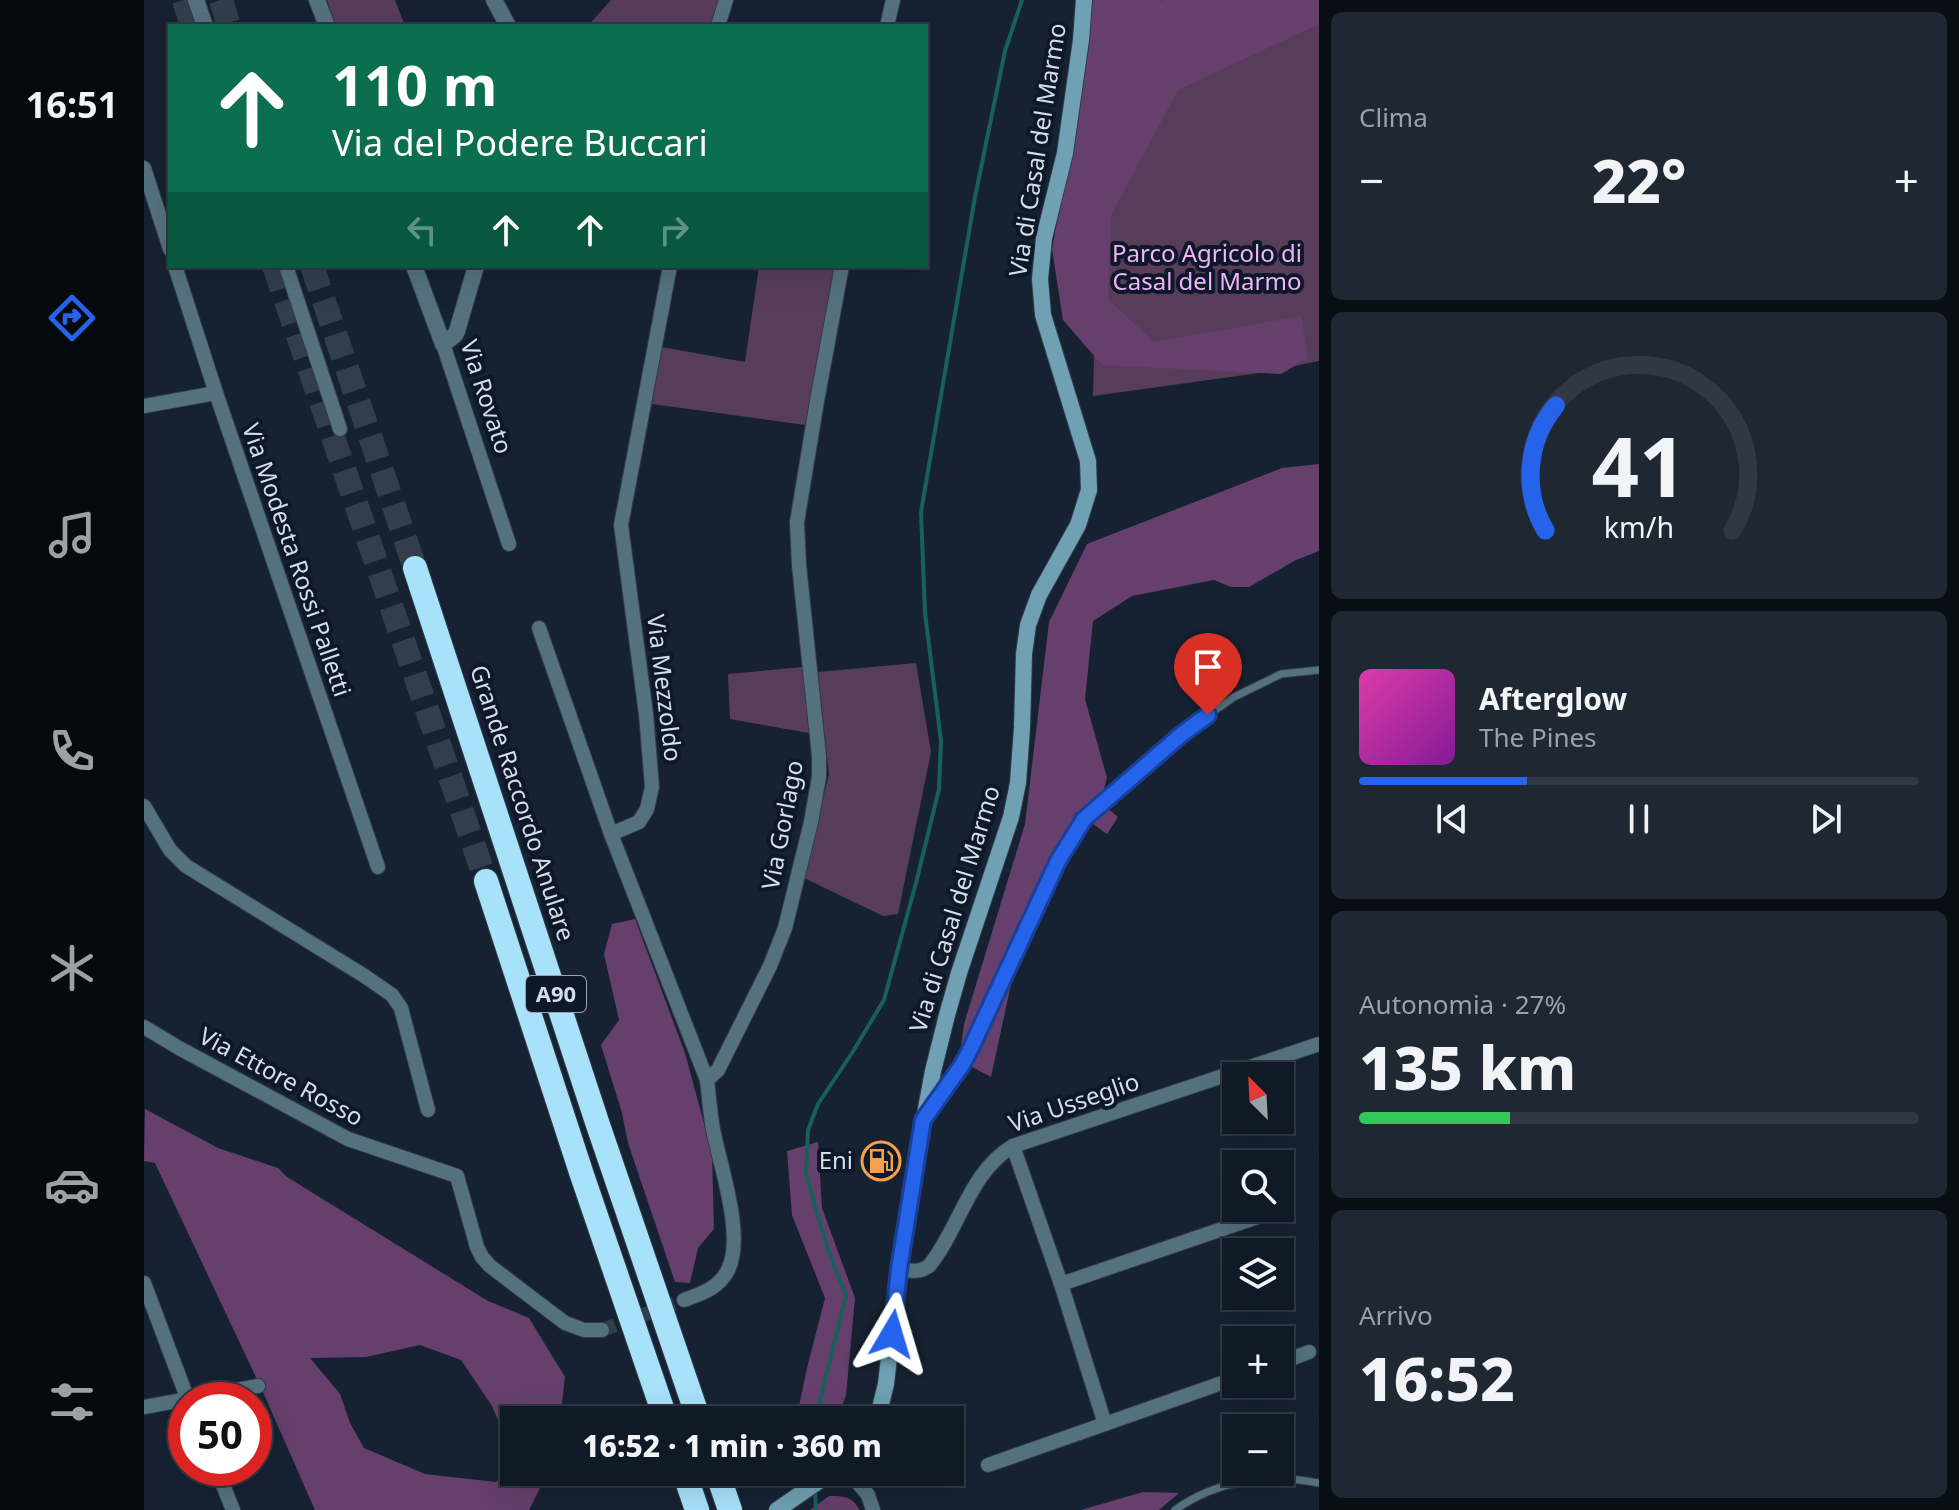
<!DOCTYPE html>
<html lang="it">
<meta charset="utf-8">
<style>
:root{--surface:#101a26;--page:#1e2732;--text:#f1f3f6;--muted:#9ca1a7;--line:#303843;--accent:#2563eb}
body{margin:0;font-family:"Noto Sans",sans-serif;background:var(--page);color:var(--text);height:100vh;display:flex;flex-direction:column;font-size:30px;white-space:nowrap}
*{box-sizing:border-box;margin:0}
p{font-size:26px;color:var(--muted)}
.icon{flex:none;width:44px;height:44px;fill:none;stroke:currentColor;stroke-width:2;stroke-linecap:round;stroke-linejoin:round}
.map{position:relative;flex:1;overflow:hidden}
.details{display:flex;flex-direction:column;gap:12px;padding:12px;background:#090e15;width:640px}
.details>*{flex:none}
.banner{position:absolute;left:24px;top:24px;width:760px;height:244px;border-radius:0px;box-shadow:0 8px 32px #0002,0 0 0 2px var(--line);background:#0b6e4f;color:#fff;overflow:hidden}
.needle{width:52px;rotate:336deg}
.tools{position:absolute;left:1078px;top:1062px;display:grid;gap:16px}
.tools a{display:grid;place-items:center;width:72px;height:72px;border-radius:0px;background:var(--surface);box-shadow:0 8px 32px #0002,0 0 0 2px var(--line);font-size:40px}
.speed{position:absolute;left:24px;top:1382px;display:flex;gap:16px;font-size:40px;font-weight:700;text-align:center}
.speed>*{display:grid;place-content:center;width:104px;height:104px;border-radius:50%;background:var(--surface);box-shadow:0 8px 32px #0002,0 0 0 2px var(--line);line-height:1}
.speed .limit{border:12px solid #d22;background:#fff;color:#111}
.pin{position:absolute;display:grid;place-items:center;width:68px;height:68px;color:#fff;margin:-82px -34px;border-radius:50% 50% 50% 0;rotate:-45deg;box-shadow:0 0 8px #0007}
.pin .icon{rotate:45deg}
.me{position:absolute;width:88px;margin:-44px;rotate:7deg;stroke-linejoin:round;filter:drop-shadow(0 0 6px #0008)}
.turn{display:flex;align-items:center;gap:28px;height:168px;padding:0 32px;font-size:36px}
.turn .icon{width:104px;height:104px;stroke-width:2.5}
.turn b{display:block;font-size:56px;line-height:68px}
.lanes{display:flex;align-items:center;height:76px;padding:0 32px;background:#0003;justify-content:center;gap:40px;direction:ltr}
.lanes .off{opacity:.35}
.big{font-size:60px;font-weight:800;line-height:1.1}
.details .card{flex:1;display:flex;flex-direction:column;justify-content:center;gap:12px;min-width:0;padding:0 28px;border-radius:12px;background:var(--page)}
.details .dial{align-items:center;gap:0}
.dial svg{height:208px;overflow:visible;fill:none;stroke:var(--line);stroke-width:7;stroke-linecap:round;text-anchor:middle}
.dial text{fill:var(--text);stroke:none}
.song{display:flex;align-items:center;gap:24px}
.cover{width:96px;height:96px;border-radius:12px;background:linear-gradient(135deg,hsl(320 70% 55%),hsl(290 70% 35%))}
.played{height:8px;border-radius:4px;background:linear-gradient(90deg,var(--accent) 30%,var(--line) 30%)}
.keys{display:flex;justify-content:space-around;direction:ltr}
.heat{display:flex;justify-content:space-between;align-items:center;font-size:44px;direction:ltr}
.charge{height:12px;border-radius:6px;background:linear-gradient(90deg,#34c759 27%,var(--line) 0)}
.trip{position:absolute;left:356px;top:1406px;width:464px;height:80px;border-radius:0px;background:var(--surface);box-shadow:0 8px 32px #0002,0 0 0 2px var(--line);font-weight:800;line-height:80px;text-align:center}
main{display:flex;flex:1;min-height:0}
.tabs{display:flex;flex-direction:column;width:144px;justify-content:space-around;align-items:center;background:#060a0f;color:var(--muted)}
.tabs .icon{width:56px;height:56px}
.tabs .current{color:var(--accent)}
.tabs b{font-size:36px;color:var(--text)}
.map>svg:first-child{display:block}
.green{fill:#583d5b}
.forest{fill:#663f6c}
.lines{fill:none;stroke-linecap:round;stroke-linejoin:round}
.stream{stroke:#17605e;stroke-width:4}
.minor-tunnel{stroke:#333e4d;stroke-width:14;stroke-dasharray:14 7;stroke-linecap:butt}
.motorway-tunnel{stroke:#333e4d;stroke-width:24;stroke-dasharray:24 12;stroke-linecap:butt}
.service-casing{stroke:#313c4b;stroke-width:9}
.minor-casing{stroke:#313c4b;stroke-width:16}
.tertiary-casing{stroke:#313c4b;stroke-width:18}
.secondary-casing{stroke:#313c4b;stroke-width:18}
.motorway-casing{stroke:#313c4b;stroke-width:26}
.service{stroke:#54727e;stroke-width:7}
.minor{stroke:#54727e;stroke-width:14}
.tertiary{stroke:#54727e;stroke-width:16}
.secondary{stroke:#70a0b3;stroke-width:16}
.motorway{stroke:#a7e2fa;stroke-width:24}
.route-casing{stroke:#184099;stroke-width:20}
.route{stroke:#2563eb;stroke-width:14}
.labels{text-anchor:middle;stroke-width:8;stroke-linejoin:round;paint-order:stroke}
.shield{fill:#0d1828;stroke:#99a2ae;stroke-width:2}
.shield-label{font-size:22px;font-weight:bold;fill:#d5dde8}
.street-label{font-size:24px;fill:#d5dde8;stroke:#0d1828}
.park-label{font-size:24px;fill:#f1b3f9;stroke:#0d1828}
.poi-label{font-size:24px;fill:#d5dde8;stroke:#0d1828;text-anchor:end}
</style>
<main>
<nav class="tabs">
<b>16:51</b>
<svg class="icon current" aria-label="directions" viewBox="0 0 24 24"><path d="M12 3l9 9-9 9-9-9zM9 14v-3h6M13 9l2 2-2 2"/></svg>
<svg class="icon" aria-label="music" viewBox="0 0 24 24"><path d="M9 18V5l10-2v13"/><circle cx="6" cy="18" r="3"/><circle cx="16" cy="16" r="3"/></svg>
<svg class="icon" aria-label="phone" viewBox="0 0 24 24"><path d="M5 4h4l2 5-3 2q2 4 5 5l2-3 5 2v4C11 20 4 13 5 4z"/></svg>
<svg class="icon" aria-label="climate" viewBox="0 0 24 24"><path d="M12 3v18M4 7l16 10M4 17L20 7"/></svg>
<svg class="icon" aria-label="car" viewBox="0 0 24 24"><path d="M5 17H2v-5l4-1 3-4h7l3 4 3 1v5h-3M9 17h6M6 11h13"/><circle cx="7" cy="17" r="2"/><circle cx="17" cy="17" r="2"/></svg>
<svg class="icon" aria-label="filters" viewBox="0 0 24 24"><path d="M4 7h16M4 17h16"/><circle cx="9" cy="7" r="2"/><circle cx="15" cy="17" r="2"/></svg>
</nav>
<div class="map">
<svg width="1175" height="1510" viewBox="0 0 1175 1510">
<rect width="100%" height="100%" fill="#162232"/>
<g class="green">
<polygon points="183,0 251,0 261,26 192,26"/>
<polygon points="467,0 575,0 569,26 444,26"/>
<polygon points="956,0 1175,0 1175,361 1115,373 949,396 959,16"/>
<polygon points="615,266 692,266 661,425 508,404 518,347 601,362"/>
<polygon points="772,663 787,752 754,914 739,916 658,877 685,775 674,672"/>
<polygon points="659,667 665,733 586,719 584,674"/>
</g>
<g class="forest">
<polygon points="946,0 1016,0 1018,2 1019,0 1175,0 1175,24 1034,90 967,215 964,299 1010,342 1157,316 1164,358 1137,374 958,365 919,320 908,249 946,35"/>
<polygon points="1175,464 1175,551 1152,560 1105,587 1087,587 1070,580 988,596 949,621 941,699 963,778 956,802 974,817 963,834 932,812 888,909 869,975 847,1077 815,1060 820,1024 881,824 905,622 943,544 1138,468"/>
<polygon points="491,919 541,1053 568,1153 570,1229 554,1248 546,1283 531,1282 484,1143 478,1113 457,1045 475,1020 460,954 468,924"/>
<polygon points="1,1109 74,1148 134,1168 143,1177 344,1301 385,1318 421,1377 416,1420 370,1420 370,1463 367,1450 348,1406 317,1360 276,1345 222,1357 166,1358 196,1394 206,1423 220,1448 281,1474 352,1482 370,1466 370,1472 404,1472 385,1510 171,1510 118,1390 11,1163 0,1161"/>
<polygon points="674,1142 678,1208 711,1298 702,1395 693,1420 652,1420 663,1368 681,1298 648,1215 643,1151"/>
<polygon points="999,1492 1035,1493 1015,1510 937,1510"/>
<path d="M 685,1496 C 699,1496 709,1496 715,1510 L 666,1510 Z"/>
</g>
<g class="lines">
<g class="stream">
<polyline points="671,1420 702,1296 683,1247 662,1174 664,1130 674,1104 708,1053 740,1000 772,883 795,789 797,741 781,613 777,512 831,197 861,51 878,0"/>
<polyline points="671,1490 672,1510"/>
</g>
<polyline class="minor-tunnel" points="458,1330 540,1300"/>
<g class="motorway-tunnel">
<polyline points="40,0 48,26"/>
<polyline points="77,0 85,26"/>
<polyline points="130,266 342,881"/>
<polyline points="168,266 271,568"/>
</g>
<g class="service-casing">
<g id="service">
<polyline points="786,1110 818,1065 826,1050 914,861 940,819 1038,734 1090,697 1137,674 1175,670"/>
<path d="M 1031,1510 C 1073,1480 1125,1473 1175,1483"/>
</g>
</g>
<g class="minor-casing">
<g id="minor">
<polyline points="574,26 582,0"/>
<polyline points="743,26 749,0"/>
<polyline points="0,168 26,249"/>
<polyline points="31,266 72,393 234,867"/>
<polyline points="142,266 196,429"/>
<polyline points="526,266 477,525 502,714 508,787 503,809 495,822 467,834 563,1080"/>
<polyline points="299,344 365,544"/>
<polyline points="0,406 72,393"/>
<polyline points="395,628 467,834"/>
<polyline points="0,806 26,850 42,866 219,975 248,995 257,1008 284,1110"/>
<polyline points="0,1027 35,1048 204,1139 313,1176 333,1247 338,1257 346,1266 421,1323 440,1330 458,1330"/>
<polyline points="869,1146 917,1284 961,1424"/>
<path d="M 755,1269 C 767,1271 775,1273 785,1266 C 816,1228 825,1172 869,1146 L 1175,1044"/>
<polyline points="0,1283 44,1400"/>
<polyline points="917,1284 1131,1211"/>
<path d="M 540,1300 C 557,1294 575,1288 584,1270 C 601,1236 576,1166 569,1129 C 566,1113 565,1096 563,1080 L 574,1070 L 626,966 L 641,928 L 667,822 L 675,777 L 675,756 L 655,565 L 653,522 L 673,401 L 698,266"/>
<polyline points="1136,1363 1165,1352"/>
<polyline points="0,1407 114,1386"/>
<polyline points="844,1465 1092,1378"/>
<polyline points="72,1468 89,1510"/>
<polyline points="705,1472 724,1495 729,1510"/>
</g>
</g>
<g class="tertiary-casing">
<g id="tertiary">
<polyline points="52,0 61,26"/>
<polyline points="173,0 183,26"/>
<polyline points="350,0 364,26"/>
<polyline points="270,266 299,344 311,335 313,331 332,266"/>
</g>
</g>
<g class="secondary-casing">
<g id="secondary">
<polyline points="733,1420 742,1384 755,1269 772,1162 789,1071 803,1015 815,973 867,817 874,783 878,728 880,654 884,625 895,595 934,525 945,490 944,461 899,315 896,279 900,238 921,153 937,40 940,0"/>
<polyline points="633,1510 688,1472"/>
</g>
</g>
<g class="motorway-casing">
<g id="motorway">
<polyline points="271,568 453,1122 555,1420"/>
<polyline points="342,881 438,1175 522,1420"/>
<polyline points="540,1472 553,1510"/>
<polyline points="573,1472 586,1510"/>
</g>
</g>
<use href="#service" class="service"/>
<use href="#minor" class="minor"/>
<use href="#tertiary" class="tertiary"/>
<use href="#secondary" class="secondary"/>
<use href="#motorway" class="motorway"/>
</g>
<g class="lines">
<g class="route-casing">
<polyline id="route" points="748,1334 755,1269 779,1120 818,1065 826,1050 914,861 940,819 1038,734 1064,715"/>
</g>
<use href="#route" class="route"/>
</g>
<defs>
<g id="fuel-ring" transform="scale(2)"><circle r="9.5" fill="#0d1828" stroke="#fa9f4e" stroke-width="1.5"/><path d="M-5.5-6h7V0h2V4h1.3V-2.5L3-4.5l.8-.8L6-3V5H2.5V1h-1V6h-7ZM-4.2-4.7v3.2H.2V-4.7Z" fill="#fa9f4e"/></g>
</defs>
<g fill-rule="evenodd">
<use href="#fuel-ring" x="737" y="1161"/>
</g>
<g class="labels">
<rect class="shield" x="382" y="976" width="60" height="36" rx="6"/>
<g class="shield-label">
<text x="412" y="1002">A90</text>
</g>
<g class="street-label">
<text transform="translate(894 150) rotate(-81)" y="8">Via di Casal del Marmo</text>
<text transform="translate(342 397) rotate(72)" y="8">Via Rovato</text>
<text transform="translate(152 560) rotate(71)" y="8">Via Modesta Rossi Palletti</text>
<text transform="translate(520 688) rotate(83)" y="8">Via Mezzoldo</text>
<text transform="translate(378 803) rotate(72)" y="8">Grande Raccordo Anulare</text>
<text transform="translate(639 825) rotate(-79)" y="8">Via Gorlago</text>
<text transform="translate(811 909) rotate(-73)" y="8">Via di Casal del Marmo</text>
<text transform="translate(137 1077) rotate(28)" y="8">Via Ettore Rosso</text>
<text transform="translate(930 1103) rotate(-19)" y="8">Via Usseglio</text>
</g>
<g class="park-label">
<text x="1063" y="262">Parco Agricolo di<tspan x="1063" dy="28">Casal del Marmo</tspan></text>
</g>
<g class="poi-label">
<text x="709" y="1169">Eni</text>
</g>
</g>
</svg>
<div class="tools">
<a><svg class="needle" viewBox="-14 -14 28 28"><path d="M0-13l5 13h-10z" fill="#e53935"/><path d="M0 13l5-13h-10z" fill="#9ca1a7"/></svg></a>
<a><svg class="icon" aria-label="search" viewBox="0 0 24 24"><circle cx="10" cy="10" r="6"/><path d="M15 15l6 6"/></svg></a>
<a><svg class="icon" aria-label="layers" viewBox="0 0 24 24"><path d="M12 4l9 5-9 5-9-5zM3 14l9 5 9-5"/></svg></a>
<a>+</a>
<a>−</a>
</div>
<div class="speed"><div class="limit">50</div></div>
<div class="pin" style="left:1064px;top:715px;background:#d93025"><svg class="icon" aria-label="arrive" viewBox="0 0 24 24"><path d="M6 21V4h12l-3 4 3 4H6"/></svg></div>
<svg class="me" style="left:748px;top:1334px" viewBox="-20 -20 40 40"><path d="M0-17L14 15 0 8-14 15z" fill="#2563eb" stroke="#fff" stroke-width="4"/></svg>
<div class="trip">16:52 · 1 min · 360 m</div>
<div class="banner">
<div class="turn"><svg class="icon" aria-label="ahead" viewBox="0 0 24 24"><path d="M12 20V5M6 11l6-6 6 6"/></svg><div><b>110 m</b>Via del Podere Buccari</div></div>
<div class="lanes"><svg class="icon off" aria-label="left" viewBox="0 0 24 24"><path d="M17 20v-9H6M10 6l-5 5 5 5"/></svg><svg class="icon" aria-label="ahead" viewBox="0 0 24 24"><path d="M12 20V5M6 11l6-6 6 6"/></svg><svg class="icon" aria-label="ahead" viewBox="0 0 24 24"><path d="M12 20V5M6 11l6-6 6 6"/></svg><svg class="icon off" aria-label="right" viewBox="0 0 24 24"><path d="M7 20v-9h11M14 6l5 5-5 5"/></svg></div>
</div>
</div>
<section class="details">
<div class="card"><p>Clima</p>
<div class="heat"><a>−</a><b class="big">22°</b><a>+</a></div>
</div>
<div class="card dial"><svg viewBox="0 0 100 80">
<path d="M14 69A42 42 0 1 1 86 69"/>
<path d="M14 69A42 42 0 0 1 18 21" stroke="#2563eb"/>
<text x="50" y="56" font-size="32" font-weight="700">41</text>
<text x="50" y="72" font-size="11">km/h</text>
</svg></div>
<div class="card">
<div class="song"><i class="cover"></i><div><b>Afterglow</b><p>The Pines</p></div></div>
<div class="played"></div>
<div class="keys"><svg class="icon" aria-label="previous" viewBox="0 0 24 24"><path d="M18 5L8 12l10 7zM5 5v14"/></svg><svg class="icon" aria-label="pause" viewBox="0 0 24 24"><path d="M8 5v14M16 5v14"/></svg><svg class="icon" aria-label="next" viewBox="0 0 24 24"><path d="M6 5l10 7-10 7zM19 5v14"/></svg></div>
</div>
<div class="card"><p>Autonomia · 27%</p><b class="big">135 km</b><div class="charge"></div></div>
<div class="card"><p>Arrivo</p><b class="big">16:52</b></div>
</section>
</main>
